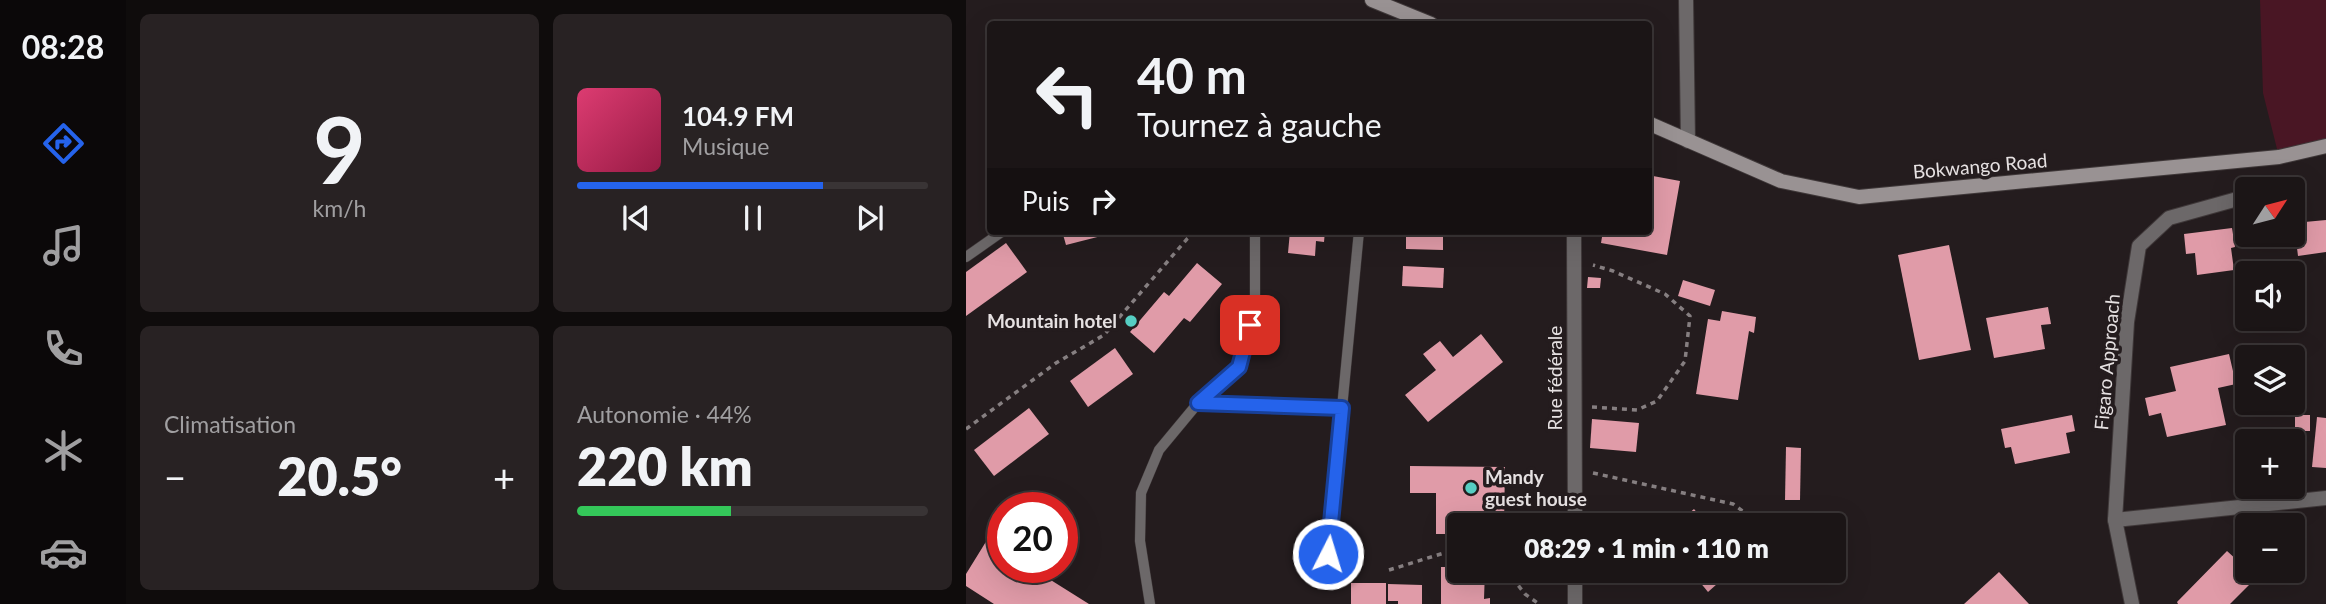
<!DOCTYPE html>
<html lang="fr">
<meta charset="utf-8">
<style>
:root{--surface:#1b1516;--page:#282223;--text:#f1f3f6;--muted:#a09fa1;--line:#393435;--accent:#2563eb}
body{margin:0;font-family:Lato,sans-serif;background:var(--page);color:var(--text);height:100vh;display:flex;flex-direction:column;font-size:26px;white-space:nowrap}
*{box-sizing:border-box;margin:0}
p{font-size:23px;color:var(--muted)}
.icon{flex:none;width:38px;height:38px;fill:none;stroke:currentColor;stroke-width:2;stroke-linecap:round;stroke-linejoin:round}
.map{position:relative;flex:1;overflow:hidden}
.panel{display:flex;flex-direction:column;gap:14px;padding:14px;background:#0f0c0c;width:840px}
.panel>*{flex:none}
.guide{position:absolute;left:21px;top:21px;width:665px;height:214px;border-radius:7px;box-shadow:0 7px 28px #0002,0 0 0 2px var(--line);background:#1b1516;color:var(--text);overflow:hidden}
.needle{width:46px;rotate:54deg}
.tools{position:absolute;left:1269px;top:177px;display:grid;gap:14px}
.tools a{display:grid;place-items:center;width:70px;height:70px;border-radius:7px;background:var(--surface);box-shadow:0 7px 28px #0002,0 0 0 2px var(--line);font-size:35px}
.speed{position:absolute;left:21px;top:492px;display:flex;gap:14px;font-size:35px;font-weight:700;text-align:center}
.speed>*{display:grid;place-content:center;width:91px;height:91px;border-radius:50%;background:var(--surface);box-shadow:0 7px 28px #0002,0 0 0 2px var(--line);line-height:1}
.speed .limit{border:10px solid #d22;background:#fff;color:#111}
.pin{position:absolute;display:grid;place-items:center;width:60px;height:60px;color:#fff;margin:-30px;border-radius:14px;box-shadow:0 4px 10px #0006}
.me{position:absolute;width:77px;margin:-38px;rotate:5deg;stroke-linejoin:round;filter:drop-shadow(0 0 5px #0008)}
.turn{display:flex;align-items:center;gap:24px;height:147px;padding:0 35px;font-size:32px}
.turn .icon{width:91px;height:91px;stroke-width:2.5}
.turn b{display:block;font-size:49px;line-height:60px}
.then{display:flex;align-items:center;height:66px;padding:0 35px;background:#0003;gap:14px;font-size:26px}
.big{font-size:52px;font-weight:800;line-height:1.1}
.panel .tile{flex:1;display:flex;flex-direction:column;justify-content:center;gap:10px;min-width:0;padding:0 24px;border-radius:10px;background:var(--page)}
.panel .dial{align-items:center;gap:0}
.dial b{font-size:91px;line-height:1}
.song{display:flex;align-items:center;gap:21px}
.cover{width:84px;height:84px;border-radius:10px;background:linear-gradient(135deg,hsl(340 70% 55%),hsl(340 70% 35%))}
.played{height:7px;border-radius:4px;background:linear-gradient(90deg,var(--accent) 70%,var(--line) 70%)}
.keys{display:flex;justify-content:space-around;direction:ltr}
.heat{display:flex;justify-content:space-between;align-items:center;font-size:38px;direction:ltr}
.charge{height:10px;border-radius:5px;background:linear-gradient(90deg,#34c759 44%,var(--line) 0)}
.panel .tiles{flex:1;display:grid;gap:14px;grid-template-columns:repeat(2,1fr)}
.trip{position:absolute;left:481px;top:513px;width:399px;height:70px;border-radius:7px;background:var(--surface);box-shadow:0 7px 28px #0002,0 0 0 2px var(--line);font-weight:800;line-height:70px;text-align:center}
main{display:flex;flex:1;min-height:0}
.menu{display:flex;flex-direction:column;width:126px;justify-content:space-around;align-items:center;background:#0b0809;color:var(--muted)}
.menu .icon{width:49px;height:49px}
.menu .selected{color:var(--accent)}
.menu b{font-size:32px;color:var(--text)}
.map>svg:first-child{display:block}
.green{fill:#491624}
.building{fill:#e09ba8}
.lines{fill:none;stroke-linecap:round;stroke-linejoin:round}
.lane-casing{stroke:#3f3839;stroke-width:11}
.street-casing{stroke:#3f3839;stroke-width:16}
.secondary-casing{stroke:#3f3839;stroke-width:16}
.path{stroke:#867f81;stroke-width:3.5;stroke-dasharray:5 5;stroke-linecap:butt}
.lane{stroke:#6c6869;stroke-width:10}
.street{stroke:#6c6869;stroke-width:14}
.secondary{stroke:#999293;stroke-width:14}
.route-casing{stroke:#184099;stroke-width:18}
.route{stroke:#2563eb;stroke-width:12}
.poi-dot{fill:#56cec3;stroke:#241c1e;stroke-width:2.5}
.labels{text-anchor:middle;stroke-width:7;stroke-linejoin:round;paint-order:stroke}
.street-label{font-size:19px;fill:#e6e1e2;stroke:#241c1e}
.poi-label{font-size:19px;font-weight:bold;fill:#e6e1e2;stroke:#241c1e;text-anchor:end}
</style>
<main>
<nav class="menu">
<b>08:28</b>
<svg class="icon selected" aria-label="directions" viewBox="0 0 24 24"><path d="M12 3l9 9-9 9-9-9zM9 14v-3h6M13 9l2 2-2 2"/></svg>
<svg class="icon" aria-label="music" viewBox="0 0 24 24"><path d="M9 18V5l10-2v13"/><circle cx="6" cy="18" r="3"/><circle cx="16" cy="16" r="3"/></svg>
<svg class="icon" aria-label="phone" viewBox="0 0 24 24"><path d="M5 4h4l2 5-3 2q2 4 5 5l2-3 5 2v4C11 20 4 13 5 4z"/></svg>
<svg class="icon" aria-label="climate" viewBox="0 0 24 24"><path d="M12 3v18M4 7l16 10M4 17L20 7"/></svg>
<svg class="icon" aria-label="car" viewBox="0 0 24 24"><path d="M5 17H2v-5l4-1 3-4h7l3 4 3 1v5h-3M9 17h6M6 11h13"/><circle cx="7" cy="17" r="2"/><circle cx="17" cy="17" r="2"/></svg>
</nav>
<section class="panel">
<div class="tiles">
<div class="tile dial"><b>9</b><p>km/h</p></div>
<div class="tile">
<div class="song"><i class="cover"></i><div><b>104.9 FM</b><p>Musique</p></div></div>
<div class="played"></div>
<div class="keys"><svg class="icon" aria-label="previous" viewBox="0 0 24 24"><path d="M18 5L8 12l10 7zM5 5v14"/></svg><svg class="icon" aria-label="pause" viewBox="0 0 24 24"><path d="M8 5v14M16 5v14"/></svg><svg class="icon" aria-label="next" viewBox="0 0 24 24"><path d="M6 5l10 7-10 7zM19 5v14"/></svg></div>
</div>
<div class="tile"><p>Climatisation</p>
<div class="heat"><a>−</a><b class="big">20.5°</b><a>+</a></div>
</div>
<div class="tile"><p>Autonomie · 44%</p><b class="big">220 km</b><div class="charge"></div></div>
</div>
</section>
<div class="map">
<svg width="1360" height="604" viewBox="0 0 1360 604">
<rect width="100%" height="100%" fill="#241c1e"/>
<polygon class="green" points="1294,0 1360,0 1360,146 1313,157 1297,93"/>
<g class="building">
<polygon points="682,168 688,169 687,176 714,181 701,255 635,243 637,231 682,231"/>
<polygon points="1360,220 1360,252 1332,256 1328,223"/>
<polygon points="1266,228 1269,247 1265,248 1268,270 1231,275 1229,253 1220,254 1218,234"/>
<polygon points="96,231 151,231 151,232 100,245"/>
<polygon points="324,231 359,231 358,242 350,241 349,256 322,253"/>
<polygon points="440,231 477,231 477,250 440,249"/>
<polygon points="40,243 61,272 0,316 0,272"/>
<polygon points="983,245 1005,350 953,360 932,255"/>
<polygon points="231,263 256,284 224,322 218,318 188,353 164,332 198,292 203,296"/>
<polygon points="437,266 478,268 477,288 436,286"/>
<polygon points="622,277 635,278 634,288 621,288"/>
<polygon points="717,280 749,290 744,306 712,296"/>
<polygon points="1082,307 1085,324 1075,325 1079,349 1028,358 1020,318"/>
<polygon points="756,311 790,317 788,333 783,331 772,400 730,394 742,319 754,321"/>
<polygon points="515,334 537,362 462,422 439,395 470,370 457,354 474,341 487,357"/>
<polygon points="149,348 167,374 122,407 104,381"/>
<polygon points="1263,354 1270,384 1252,388 1260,425 1201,437 1195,413 1183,416 1179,398 1210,391 1204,367"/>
<polygon points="63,408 83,434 28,476 8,450"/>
<polygon points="1106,415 1109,431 1100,433 1104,453 1049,464 1045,447 1039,448 1035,429"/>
<rect x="1329" y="415" width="15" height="16"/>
<polygon points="1351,417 1360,418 1360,468 1346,467"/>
<polygon points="626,419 673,423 670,452 624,448"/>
<polygon points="820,447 835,448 834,500 819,500"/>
<polygon points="444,466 539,467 538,525 494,525 494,534 470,534 470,493 444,493"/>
<polygon points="728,509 741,525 718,525 714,521"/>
<polygon points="763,513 773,525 749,525"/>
<polygon points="21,540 37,550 37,567 64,567 123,604 28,604 0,586 0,574"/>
<polygon points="1261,551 1272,561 1267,566 1285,583 1264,604 1212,604 1211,602"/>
<polygon points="475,567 494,567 494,570 519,570 518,599 524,598 524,604 475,604"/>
<polygon points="724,570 756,570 760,576 742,592"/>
<polygon points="1033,572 1063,604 998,604"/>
<rect x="385" y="583" width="35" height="21"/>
<polygon points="422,584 456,585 456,604 432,604 432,601 422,601"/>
</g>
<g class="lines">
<g class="lane-casing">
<g id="lane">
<polyline points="0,257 37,231"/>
<polyline points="232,403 376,408"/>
<polyline points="362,554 393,231"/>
<polyline points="184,604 174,541 175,493 193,450 232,403 273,367 289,305 289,231"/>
</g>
</g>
<g class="street-casing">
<g id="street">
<polyline points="720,0 722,141"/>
<polyline points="608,231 609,525"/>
<polyline points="1149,520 1360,498"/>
<polyline points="609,570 609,604"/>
<polyline points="1166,604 1149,520 1161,322 1173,246 1203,218 1275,198 1281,194"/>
</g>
</g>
<g class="secondary-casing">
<g id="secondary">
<polyline points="406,0 465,24"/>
<polyline points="682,123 815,181 893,197 1313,157 1360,146"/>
</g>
</g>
<g class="path">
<polyline points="626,407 671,410 691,401 719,361 724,316 699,294 647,271 627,265"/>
<polyline points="0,429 90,363 138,335 221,239 231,231"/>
<polyline points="627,473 767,504 796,525"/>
<polyline points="423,570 478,553 494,553"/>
<polyline points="540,570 559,594 573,604"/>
</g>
<use href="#lane" class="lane"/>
<use href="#street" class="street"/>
<use href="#secondary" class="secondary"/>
</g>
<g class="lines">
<g class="route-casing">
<polyline id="route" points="284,325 273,367 232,403 376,408 362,554"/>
</g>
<use href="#route" class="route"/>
</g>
<g class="poi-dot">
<circle cx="165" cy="321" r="7"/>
<circle cx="505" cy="488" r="7"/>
</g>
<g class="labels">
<g class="street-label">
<text transform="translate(1014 166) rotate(-5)" y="7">Bokwango Road</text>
<text transform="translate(1141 362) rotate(-85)" y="7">Figaro Approach</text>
<text transform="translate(589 378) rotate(-90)" y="7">Rue fédérale</text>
</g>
<g class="poi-label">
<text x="151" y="328">Mountain hotel</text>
<text x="519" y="484" text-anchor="start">Mandy<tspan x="519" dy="22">guest house</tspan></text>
</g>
</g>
</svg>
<div class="tools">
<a><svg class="needle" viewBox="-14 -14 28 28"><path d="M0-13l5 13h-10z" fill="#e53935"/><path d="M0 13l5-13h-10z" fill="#a09fa1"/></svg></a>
<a><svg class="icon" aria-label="sound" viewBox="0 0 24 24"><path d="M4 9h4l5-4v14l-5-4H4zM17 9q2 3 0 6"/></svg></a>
<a><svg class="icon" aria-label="layers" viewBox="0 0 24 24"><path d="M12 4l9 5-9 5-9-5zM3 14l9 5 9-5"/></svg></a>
<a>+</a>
<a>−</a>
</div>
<div class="speed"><div class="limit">20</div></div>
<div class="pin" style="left:284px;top:325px;background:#d93025"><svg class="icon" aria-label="arrive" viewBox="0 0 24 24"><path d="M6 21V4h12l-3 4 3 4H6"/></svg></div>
<svg class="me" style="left:362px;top:554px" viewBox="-20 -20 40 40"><circle r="17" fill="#2563eb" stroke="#fff" stroke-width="3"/><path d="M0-11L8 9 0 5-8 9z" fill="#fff"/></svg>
<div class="trip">08:29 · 1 min · 110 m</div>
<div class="guide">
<div class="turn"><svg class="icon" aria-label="left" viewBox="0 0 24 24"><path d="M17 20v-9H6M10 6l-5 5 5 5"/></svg><div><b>40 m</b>Tournez à gauche</div></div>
<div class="then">Puis<svg class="icon" aria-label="right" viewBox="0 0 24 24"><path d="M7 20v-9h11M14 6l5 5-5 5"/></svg></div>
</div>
</div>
</main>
